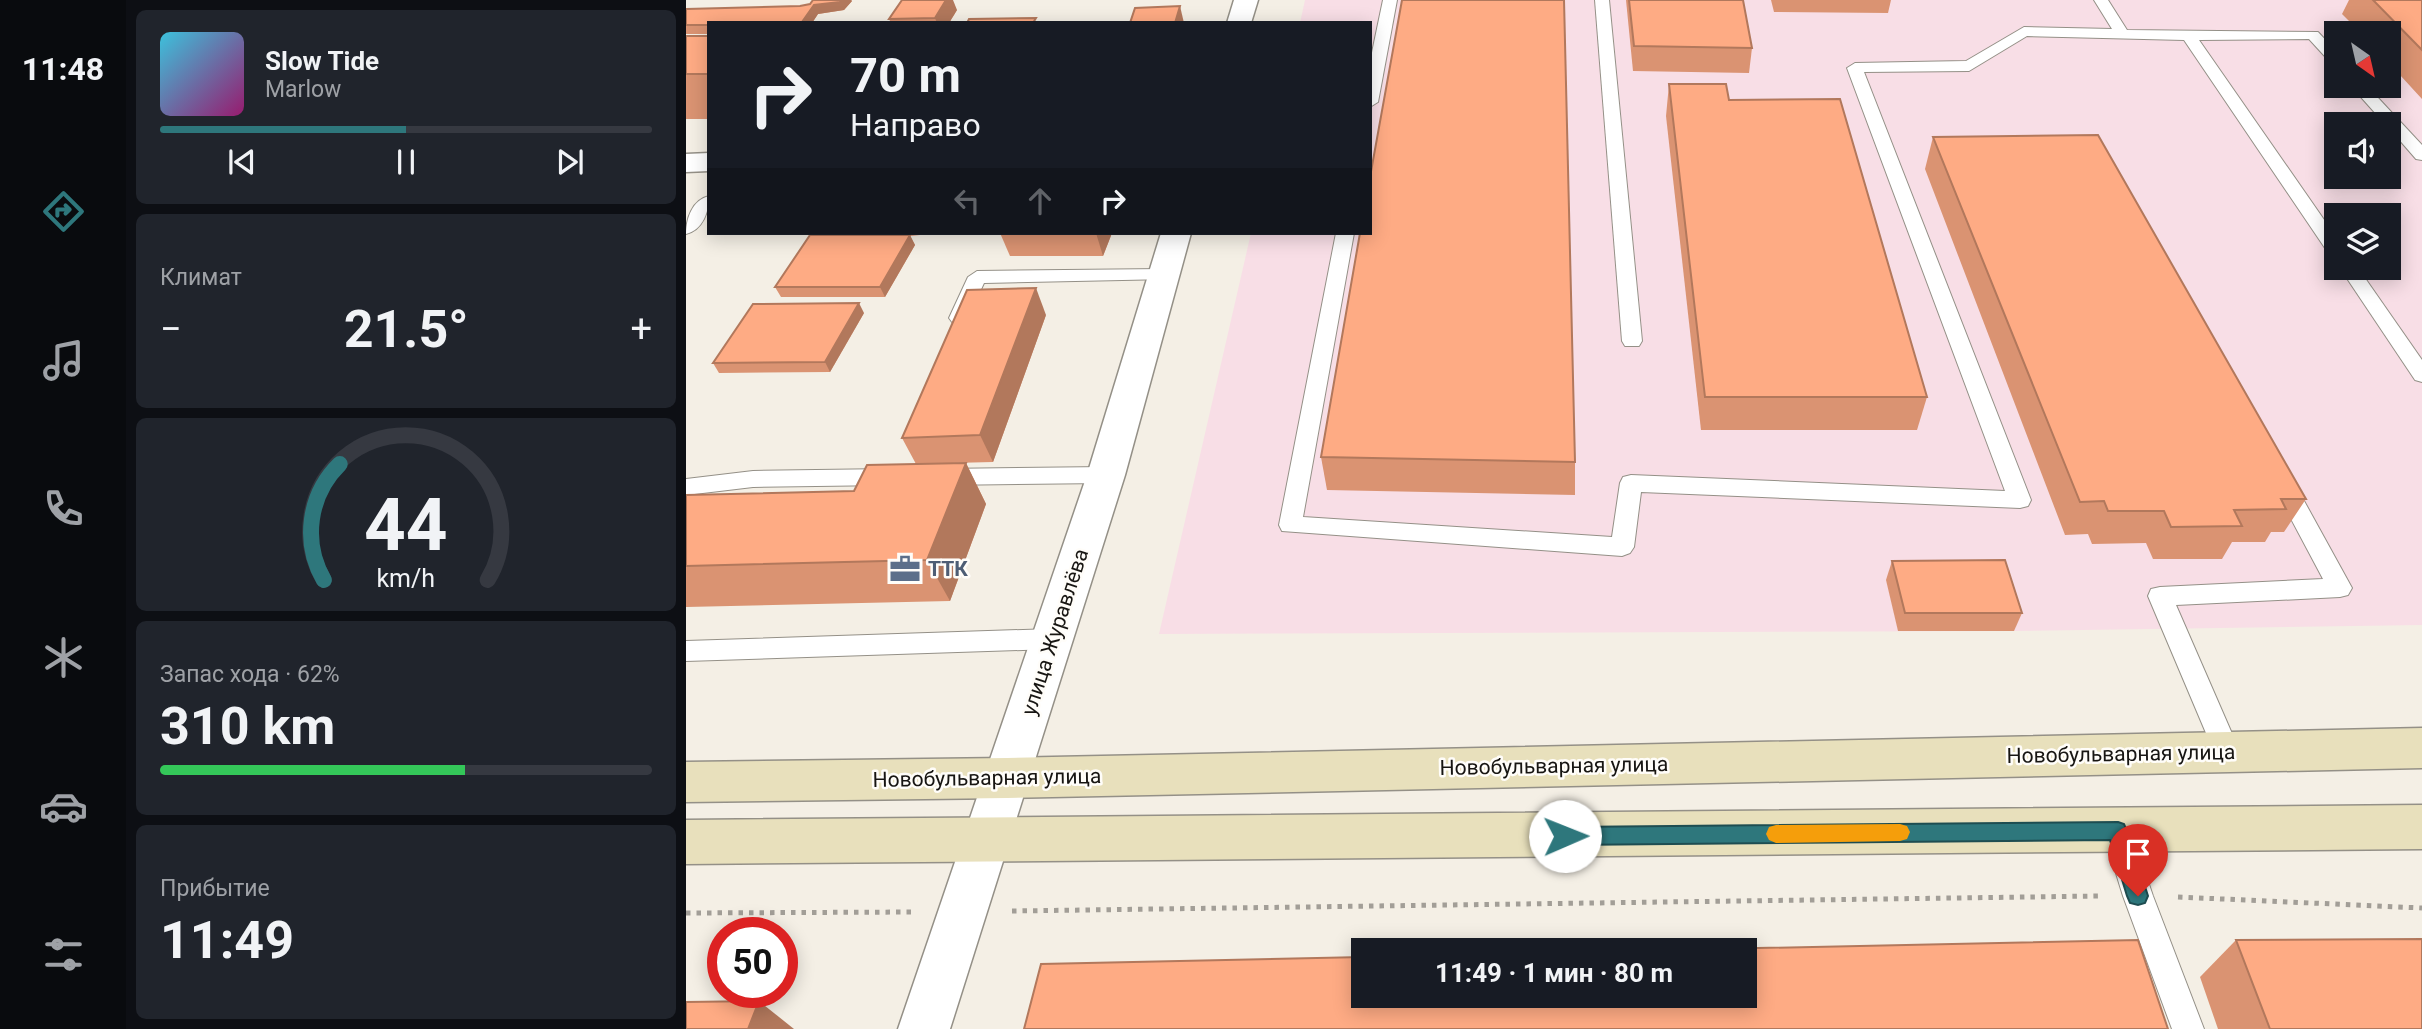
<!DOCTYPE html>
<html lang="ru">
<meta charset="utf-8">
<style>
:root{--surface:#171b24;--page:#20242c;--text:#f1f3f6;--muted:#9ea1a6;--line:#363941;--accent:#2e777c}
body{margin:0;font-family:Roboto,sans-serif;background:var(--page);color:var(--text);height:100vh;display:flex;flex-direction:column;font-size:26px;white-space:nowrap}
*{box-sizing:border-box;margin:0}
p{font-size:23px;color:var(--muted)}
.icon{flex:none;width:38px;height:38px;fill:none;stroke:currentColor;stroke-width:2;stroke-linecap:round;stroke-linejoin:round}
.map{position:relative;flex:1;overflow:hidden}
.drawer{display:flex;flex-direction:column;gap:10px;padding:10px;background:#0d0f14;width:560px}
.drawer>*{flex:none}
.guide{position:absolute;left:21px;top:21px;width:665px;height:214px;border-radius:0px;box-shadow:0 4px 18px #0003;background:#171b24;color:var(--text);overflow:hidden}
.needle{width:46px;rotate:146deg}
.controls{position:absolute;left:1638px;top:21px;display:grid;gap:14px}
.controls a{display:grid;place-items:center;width:77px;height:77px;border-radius:0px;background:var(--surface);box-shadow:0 4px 18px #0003;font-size:35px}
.speed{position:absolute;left:21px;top:917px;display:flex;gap:14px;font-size:35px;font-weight:700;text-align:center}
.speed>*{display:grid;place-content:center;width:91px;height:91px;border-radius:50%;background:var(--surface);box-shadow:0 4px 18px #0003;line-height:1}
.speed .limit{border:10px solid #d22;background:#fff;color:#111}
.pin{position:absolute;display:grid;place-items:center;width:60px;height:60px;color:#fff;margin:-72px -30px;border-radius:50% 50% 50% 0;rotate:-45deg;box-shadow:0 0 7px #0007}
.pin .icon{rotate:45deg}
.me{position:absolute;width:77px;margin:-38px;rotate:89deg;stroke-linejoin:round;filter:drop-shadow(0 0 5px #0008)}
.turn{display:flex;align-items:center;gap:24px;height:147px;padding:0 28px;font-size:32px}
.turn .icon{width:91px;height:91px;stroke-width:2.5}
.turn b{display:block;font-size:49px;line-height:60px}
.lanes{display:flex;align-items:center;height:66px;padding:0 28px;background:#0003;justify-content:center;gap:35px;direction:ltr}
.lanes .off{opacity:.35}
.big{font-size:52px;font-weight:700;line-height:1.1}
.drawer .widget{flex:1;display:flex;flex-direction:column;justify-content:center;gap:10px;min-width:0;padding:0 24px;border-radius:10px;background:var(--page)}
.drawer .dial{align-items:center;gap:0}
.dial svg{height:182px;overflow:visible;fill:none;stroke:var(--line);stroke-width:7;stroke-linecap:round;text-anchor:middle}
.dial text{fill:var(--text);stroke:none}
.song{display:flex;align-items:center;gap:21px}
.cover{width:84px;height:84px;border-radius:10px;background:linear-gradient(135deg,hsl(190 70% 55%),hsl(320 70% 35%))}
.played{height:7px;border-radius:4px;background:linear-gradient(90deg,var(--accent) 50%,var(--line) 50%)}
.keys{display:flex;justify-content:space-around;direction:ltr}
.heat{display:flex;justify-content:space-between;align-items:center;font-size:38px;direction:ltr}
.charge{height:10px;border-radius:5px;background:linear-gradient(90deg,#34c759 62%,var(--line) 0)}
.trip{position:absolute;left:665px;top:938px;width:406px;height:70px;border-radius:0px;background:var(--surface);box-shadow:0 4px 18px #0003;font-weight:700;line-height:70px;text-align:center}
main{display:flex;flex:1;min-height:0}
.menu{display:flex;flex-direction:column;width:126px;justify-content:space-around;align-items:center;background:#090b0e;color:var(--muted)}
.menu .icon{width:49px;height:49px}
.menu .active{color:var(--accent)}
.menu b{font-size:32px;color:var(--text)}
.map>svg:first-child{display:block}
.industrial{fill:#f8dee6;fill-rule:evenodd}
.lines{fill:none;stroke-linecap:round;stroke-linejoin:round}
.service-casing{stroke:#949087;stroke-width:2}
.minor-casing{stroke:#949087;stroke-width:3}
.secondary-casing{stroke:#949087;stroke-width:3}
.path{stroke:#a29e97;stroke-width:5;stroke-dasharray:4.5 6;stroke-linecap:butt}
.service{fill:#fff;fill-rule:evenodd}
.minor{fill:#fff;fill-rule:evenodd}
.secondary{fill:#e8e0bc;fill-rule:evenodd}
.wall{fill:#da9372}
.shaded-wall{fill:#b2785c}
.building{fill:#feab84;stroke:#b2785c;stroke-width:2}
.route{fill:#2e777c;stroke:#1e4d51;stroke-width:2}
.slow{fill:#f59e0b}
.labels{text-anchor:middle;stroke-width:5;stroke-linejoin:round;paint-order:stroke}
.service-label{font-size:21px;font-weight:bold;fill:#4e5e75;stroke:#fffdf9;text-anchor:start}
.street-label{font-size:21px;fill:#171512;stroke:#fffdf9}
</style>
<main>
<nav class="menu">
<b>11:48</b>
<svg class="icon active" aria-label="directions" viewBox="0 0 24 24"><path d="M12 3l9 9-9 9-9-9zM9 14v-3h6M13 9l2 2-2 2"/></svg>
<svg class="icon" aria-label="music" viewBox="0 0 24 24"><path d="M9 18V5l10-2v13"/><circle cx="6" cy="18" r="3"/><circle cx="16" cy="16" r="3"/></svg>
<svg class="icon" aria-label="phone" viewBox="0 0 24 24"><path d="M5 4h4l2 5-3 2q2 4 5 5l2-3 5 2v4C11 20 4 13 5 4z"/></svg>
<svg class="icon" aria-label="climate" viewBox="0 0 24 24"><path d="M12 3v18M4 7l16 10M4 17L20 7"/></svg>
<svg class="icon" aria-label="car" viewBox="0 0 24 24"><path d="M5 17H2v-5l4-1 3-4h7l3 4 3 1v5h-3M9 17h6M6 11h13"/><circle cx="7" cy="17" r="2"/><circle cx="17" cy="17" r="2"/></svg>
<svg class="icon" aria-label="filters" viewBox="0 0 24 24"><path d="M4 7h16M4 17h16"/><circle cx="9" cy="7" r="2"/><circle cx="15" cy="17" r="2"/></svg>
</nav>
<section class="drawer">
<div class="widget">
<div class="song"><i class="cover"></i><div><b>Slow Tide</b><p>Marlow</p></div></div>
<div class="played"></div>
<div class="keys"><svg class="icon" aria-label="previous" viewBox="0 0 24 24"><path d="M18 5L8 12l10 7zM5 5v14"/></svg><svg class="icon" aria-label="pause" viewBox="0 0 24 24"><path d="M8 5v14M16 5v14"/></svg><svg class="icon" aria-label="next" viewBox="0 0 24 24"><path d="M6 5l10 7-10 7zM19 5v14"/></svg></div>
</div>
<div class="widget"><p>Климат</p>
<div class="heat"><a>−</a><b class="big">21.5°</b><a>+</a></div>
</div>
<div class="widget dial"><svg viewBox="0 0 100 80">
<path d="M14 69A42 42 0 1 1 86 69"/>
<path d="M14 69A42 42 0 0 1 21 18" stroke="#2e777c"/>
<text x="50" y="56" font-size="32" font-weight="700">44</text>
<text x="50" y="72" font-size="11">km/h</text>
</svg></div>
<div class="widget"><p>Запас хода · 62%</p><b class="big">310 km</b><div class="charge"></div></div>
<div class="widget"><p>Прибытие</p><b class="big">11:49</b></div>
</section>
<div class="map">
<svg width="1736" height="1029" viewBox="0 0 1736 1029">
<rect width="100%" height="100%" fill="#f4efe5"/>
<path class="industrial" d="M 619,0 L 1736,0 L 1736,625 L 1328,631 L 473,634 L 565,233 L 684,233 L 684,23 L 614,23 ZM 1650,33 L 1703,33 L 1703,86 L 1650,86 ZM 1650,124 L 1703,124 L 1703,177 L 1650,177 ZM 1650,215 L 1703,215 L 1703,268 L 1650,268 Z"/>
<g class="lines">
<g class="service-casing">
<g id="service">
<polygon points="697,0 711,0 692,102 684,107 684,62"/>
<polygon points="909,0 923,0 956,341 953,346 939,346 936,341"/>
<polygon points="1408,0 1422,0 1441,30 1632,32 1650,51 1650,65 1645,63 1623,39 1513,40 1650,237 1650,255 1643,254 1498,40 1341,36 1283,71 1178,72 1345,500 1342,506 1334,508 955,492 948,547 944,553 936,556 596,531 593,525 650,233 668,233 617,517 926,537 934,483 937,477 945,475 1319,491 1161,68 1169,63 1280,61 1338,27 1426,29"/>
<polygon points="1665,86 1681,86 1736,145 1736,160 1730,159 1703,128 1703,124 1699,124"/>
<path d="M 23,196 C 23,211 17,230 0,234 C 0,219 6,200 23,196 Z"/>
<polygon points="1654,268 1672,268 1736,360 1736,382 1729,380"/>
<polygon points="477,269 484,271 486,275 484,279 298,283 280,322 266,322 263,318 282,277 291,271"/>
<polygon points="420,467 428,469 431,475 428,481 420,483 255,485 247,483 244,477 247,471 255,469"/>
<polygon points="203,469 211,471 214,477 211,483 203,485 67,487 0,495 0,479 67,471"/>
<polygon points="1598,477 1606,479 1666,588 1662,595 1654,597 1490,605 1554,752 1550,760 1541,764 1532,760 1528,752 1462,596 1465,589 1474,587 1637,579 1587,485 1590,479"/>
<polygon points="366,629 375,632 378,639 375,646 366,649 0,661 0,641"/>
<polygon points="1431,818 1441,822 1445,831 1467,896 1518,1029 1486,1029 1437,896 1417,831 1421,822"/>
</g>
</g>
<g class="minor-casing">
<g id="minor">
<polygon points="548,0 572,0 565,23 541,23"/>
<polygon points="23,153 23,171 0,172 0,154"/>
<polygon points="475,233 505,233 439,475 264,1029 212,1029 401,475"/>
</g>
</g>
<g class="secondary-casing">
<g id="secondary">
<polygon points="1736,728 1736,768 321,798 0,802 0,762 321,758"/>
<polygon points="1736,805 1736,849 0,864 0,820"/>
</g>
</g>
<g class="path">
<polyline points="1492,897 1736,908"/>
<polyline points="326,911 1413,896"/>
<polyline points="0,913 230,912"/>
</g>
<use href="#service" class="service"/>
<use href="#minor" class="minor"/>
<use href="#secondary" class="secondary"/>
</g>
<g class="wall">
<polygon points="127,0 165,0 166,1 158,10 132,14 126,23 23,23 23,34 0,34 0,9 114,6 124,4"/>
<polygon points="940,0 1057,0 1066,48 1063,73 947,71"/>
<polygon points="1085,0 1205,0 1202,13 1088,12"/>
<polygon points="1663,0 1736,0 1736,99 1703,63 1703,33 1675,33 1656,14"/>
<polygon points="271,10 263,23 205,23 203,19"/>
<rect x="0" y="36" width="23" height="83"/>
<polygon points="983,84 1043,100 1241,397 1231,430 1015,430 980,116"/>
<polygon points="1247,137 1620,499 1598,532 1585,532 1579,542 1546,542 1536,559 1467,559 1460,543 1406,544 1402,534 1379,535 1239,169"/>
<polygon points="206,233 235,233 234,235 224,236 229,245 199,297 95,297 89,287 207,235"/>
<polygon points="314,233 426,233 417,256 324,256"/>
<polygon points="178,313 144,372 33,373 27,363"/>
<polygon points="360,315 307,462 266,463 280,463 300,504 264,601 0,607 0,495 168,491 230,464 216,438"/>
<polygon points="635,457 889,462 889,495 641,490"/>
<polygon points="1206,561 1336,613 1328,631 1212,631 1200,580"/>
<polygon points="1550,940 1736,1029 1532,1029 1514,977"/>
</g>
<g class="shaded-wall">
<polygon points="155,0 165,0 166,1 158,10 132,14 126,23 116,23 128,5"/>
<polygon points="260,0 267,0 271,10 263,23 251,23 249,18"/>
<polygon points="494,6 498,23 489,23"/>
<polygon points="410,233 426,233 417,256"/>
<polygon points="224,235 229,245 199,297 194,287"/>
<polygon points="350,288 360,315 307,462 294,435"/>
<polygon points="173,303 178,313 144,372 139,362"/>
<polygon points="280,463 300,504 264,601 241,560"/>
<polygon points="73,1001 108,1029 62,1029"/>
</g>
<g class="building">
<polygon points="127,0 155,0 154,2 128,5 116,22 23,23 23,25 0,25 0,9 114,6 124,4"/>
<polygon points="216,0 260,0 249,18 203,19"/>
<polygon points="716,0 878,0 889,462 635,457 674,233 684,233 684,177"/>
<polygon points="943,0 1057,0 1066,48 948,46"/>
<polygon points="1687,0 1736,0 1736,50"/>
<polygon points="494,6 489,23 444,23 449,8"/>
<polygon points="350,18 347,23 281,23 283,19"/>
<rect x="0" y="36" width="23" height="38"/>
<polygon points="983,84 1040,84 1043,100 1154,99 1241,397 1019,397"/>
<polygon points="1412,135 1620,499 1595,499 1600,509 1548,510 1556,526 1485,527 1478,511 1422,511 1418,501 1394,502 1247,137"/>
<polygon points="124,235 224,235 194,287 89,287"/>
<polygon points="350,288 294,435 216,438 281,290"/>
<polygon points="173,303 139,362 27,363 67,304"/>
<polygon points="280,463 241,560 0,566 0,495 168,491 181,465"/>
<polygon points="1319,560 1336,613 1219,613 1206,561"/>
<polygon points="1736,939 1736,1029 1584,1029 1550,940"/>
<polygon points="1452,940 1482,1029 338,1029 355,964 677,957 677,996 1059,996 1059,950 982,950"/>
<polygon points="73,1001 62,1029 0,1029 0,1002"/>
</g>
<polygon class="route" points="1432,822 1438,824 1441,831 1462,896 1459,903 1452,905 1444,903 1441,896 1424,840 879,845 872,842 870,836 872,829 879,827"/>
<polygon class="slow" points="1214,824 1221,826 1224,832 1221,839 1214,841 1090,843 1083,840 1080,834 1083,827 1090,825"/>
<defs>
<g id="office-bare" transform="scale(2.415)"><path d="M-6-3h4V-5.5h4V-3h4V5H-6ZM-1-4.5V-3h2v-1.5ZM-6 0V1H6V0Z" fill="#5c6f8a" stroke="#fffdf9" stroke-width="2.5" paint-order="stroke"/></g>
</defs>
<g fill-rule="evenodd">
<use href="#office-bare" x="219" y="569"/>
</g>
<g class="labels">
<g class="service-label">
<text x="242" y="576">ТТК</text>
</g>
<g class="street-label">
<text transform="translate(369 632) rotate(-72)" y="7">улица Журавлёва</text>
<text transform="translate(1435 754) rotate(-1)" y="7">Новобульварная улица</text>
<text transform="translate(868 766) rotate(-1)" y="7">Новобульварная улица</text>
<text transform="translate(301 778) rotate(-1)" y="7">Новобульварная улица</text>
</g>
</g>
</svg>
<div class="controls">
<a><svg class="needle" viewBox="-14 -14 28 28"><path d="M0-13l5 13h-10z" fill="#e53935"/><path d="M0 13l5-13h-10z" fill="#9ea1a6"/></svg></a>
<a><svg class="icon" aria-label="sound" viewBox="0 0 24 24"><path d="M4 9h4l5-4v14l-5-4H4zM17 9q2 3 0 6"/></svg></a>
<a><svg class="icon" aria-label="layers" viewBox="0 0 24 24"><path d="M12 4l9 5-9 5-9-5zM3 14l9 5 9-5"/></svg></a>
</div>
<div class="speed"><div class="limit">50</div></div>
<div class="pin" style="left:1452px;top:896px;background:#d93025"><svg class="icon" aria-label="arrive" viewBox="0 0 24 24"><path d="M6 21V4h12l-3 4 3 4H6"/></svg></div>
<svg class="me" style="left:879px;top:836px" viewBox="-20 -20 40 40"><circle r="19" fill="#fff"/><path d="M0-13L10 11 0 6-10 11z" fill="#2e777c"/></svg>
<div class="trip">11:49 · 1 мин · 80 m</div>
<div class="guide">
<div class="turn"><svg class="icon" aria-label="right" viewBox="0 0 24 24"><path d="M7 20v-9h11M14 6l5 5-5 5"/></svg><div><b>70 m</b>Направо</div></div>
<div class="lanes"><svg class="icon off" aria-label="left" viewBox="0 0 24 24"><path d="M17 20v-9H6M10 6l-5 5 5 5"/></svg><svg class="icon off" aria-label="ahead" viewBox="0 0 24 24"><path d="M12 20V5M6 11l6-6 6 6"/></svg><svg class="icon" aria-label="right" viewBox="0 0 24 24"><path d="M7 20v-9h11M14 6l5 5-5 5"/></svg></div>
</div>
</div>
</main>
